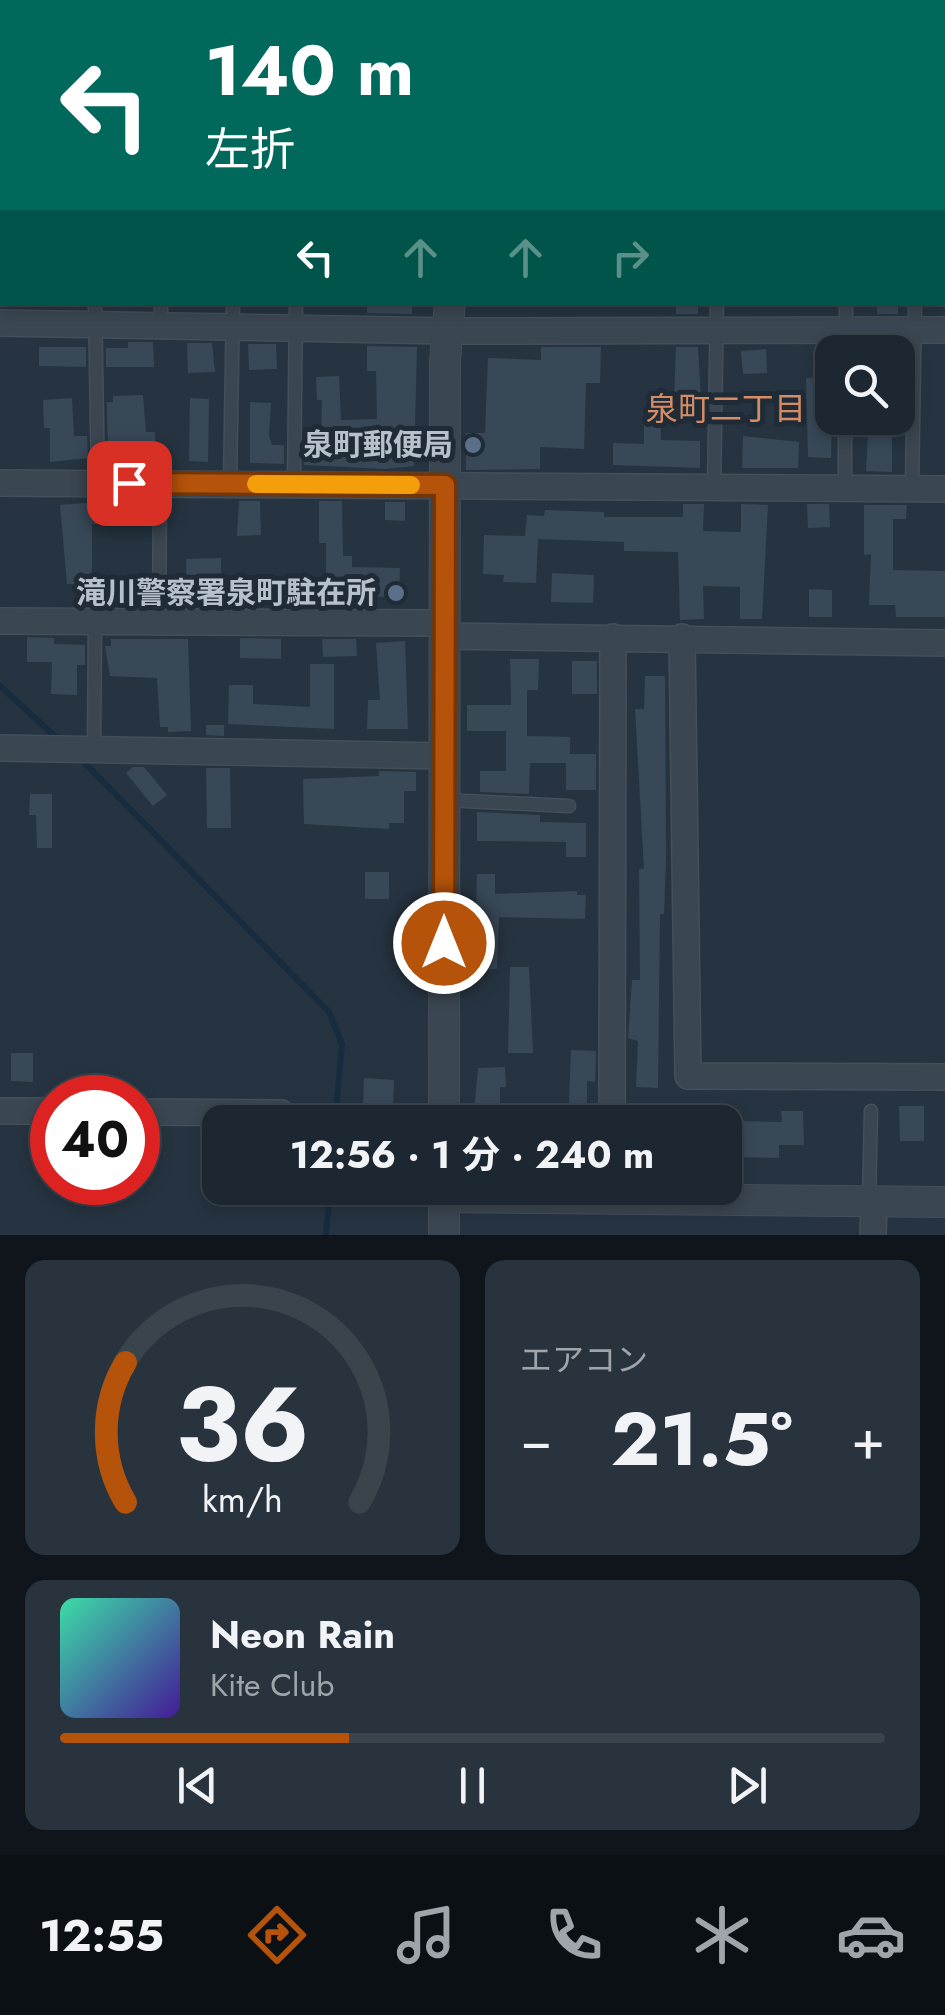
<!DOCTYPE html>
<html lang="ja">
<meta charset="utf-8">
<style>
:root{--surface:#1c2731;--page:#29333d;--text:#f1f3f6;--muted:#a0a5ab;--line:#3a444d;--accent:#b45309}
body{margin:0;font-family:Jost,"Noto Sans JP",sans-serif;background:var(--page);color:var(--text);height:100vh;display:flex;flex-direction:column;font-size:38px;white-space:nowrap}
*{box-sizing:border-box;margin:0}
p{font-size:32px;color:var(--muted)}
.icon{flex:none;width:55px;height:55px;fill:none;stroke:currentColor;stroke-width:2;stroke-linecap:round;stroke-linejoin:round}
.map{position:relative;height:1235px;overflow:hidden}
.side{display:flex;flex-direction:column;gap:25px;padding:25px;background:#0f151b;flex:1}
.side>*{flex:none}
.guide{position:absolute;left:0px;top:0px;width:945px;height:305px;box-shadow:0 5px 15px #0003,0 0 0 2px var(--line);background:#00695c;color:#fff;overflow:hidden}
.buttons{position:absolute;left:815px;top:335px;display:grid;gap:20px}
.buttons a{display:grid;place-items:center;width:100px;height:100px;border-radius:20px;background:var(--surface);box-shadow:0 5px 15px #0003,0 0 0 2px var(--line);font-size:50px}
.speed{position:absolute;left:30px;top:1075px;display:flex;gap:20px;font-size:50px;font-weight:700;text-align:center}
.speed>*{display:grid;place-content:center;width:130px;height:130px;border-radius:50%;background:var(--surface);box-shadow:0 5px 15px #0003,0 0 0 2px var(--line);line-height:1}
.speed .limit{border:15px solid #d22;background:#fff;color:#111}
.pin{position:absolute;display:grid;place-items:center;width:85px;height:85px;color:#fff;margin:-42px;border-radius:20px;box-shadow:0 5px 15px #0006}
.me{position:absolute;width:110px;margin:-55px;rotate:0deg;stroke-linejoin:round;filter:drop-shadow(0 0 8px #0008)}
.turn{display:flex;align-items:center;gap:35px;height:210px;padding:0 40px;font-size:45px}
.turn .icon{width:130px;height:130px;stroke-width:2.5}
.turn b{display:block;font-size:70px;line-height:85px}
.lanes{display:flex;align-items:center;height:95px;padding:0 40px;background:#0003;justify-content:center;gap:50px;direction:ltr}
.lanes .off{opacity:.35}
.big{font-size:75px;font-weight:700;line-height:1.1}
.side .card{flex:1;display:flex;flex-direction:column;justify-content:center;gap:15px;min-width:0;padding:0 35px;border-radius:20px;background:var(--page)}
.side .dial{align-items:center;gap:0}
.dial svg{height:260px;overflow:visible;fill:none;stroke:var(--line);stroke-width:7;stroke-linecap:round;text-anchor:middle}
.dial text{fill:var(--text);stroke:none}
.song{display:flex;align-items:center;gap:30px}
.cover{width:120px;height:120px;border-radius:15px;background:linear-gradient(135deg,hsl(160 70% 55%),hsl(260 70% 35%))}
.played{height:10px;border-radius:5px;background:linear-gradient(90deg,var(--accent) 35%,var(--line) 35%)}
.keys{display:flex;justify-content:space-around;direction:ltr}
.heat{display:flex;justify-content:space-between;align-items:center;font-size:55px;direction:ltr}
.side .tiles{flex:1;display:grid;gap:25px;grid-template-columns:1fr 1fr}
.card:last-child{grid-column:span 2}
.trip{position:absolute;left:202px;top:1105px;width:540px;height:100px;border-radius:20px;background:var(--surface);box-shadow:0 5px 15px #0003,0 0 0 2px var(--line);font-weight:700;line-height:100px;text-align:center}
.tabs{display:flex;height:160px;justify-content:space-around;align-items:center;background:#0b1014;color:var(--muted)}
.tabs .icon{width:70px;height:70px}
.tabs .on{color:var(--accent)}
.tabs b{font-size:45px;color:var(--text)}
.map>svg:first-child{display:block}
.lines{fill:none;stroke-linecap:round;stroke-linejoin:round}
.stream{stroke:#182c40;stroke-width:6}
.building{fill:#384857}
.service-casing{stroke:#444f5a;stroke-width:15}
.minor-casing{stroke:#444f5a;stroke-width:28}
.tertiary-casing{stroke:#444f5a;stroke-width:32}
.service{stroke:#3a4651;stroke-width:12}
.minor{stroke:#3a4651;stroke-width:25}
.tertiary{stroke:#3a4651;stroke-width:30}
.route-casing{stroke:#753606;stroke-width:25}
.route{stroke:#b45309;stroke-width:18}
.slow{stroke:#f59e0b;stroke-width:18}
.service-dot{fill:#5c6f8a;stroke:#1f2b36;stroke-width:4}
.labels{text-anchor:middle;stroke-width:10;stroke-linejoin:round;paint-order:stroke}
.poi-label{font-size:30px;font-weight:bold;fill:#b7c1cb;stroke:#1f2b36;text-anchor:end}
.neighbourhood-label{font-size:32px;fill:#d68d66;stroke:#1f2b36}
</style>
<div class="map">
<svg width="945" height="1235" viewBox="0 0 945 1235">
<rect width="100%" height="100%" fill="#263441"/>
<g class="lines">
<g class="stream">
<polyline points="0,686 59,740"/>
<polyline points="80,758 329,1012 342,1044 335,1122"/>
<polyline points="326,1235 330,1188"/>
</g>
</g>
<g class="building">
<polygon points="367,302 412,302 412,314 367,313"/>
<rect x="676" y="302" width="22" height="12"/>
<rect x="877" y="302" width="21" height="12"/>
<polygon points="128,342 153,342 154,367 106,367 106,348 128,348"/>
<polygon points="187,343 212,343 215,372 188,373"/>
<polygon points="248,344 276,344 277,369 249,370"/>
<polygon points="367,346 417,347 414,466 385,469 304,465 304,445 321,445 322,400 317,400 316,377 339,376 341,420 377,419 376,371 367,371"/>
<polygon points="39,347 86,347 86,367 39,366"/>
<polygon points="541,347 601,347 600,383 586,383 584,449 540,447 540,469 466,470 466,433 485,433 488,358 541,360"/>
<polygon points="676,347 698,347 701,400 674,401"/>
<polygon points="766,349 767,373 743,374 741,351"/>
<polygon points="824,377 827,423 832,423 831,458 808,457 806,378"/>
<polygon points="143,395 146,432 155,432 156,458 108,458 107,402 113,402 113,396"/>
<polygon points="72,398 74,436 87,436 88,458 50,462 50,428 44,428 43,400"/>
<polygon points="190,398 209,399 208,462 189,461"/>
<polygon points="250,402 271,403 269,436 272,445 284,445 284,464 250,463"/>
<polygon points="644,407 660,407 661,440 700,441 700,468 613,465 613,443 644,444"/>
<polygon points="869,418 892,418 892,472 866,471"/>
<polygon points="743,436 799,442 798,468 742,468"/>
<polygon points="119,500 139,500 140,523 92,524 92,584 67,584 60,505"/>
<polygon points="239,501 260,501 261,535 237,536"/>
<polygon points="319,501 342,501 343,556 352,556 352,567 400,568 399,597 352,596 352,603 334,602 334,595 326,595 326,543 319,543"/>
<polygon points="385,502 405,502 405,521 385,520"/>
<polygon points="683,504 704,504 703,531 741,532 741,504 768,505 762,619 740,619 740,587 703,586 704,619 680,620 678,552 624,551 624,542 538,539 536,583 503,582 504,575 483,574 484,535 525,536 527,515 544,516 545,510 604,512 604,517 683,517"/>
<polygon points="807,504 829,504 830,527 808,528"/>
<polygon points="864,505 907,505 906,519 893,519 893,570 945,571 945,617 896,617 895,605 869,605 871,554 864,555"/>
<polygon points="221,558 221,577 268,578 268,605 209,605 209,593 187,593 186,559"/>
<polygon points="552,573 594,575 593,603 551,602"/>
<polygon points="809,589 832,590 832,617 809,617"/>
<polygon points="27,637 54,638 54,644 85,645 85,665 77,665 77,695 51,694 52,662 27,662"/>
<polygon points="240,638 281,639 281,659 240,658"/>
<polygon points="111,639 188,639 191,731 168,732 168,727 160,727 157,678 110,676 105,646 111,646"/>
<polygon points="322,639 356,639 357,656 323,657"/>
<polygon points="405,641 408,729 367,729 368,700 380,700 376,643"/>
<polygon points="510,659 539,659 538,690 527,690 527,736 570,737 570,754 596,754 596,790 566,790 566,763 530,763 529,794 480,792 480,771 506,771 506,731 467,731 467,705 511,705"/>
<rect x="572" y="661" width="25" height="33"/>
<polygon points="310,664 334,664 334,729 228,724 229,685 253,685 253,704 310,707"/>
<polygon points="645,676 665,676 666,858 664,914 660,914 658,1088 636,1087 638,1041 628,1038 632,980 640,980 639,869 644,869 635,709 644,709"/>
<polygon points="206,725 224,725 224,736 206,735"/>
<polygon points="133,767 144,767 167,795 153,806 126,773"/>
<polygon points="206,768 230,768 231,828 207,828"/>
<polygon points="379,771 416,772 416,791 404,791 404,823 389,823 389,829 304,824 303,779 379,776"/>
<polygon points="30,794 52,794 52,848 37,848 36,815 29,815"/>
<polygon points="477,812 540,815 540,822 586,823 586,857 566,857 566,842 477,841"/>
<rect x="365" y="872" width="24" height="27"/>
<polygon points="477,874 495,874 495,894 577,891 577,895 586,895 585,919 499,917 497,969 474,970"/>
<polygon points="510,967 529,967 533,1053 508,1053"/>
<polygon points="571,1050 596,1051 595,1082 587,1081 587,1122 560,1122 560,1103 569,1103"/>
<polygon points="11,1053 33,1053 33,1082 11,1081"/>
<polygon points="505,1067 506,1087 500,1087 500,1105 491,1106 491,1122 473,1122 478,1068"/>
<polygon points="364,1078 394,1080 393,1106 363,1104"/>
<polygon points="697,1105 722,1105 723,1122 697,1122"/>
<polygon points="899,1106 924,1106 924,1141 900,1141"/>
<polygon points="781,1111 803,1111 804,1145 779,1145 779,1158 735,1157 735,1121 782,1122"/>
</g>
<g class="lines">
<g class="service-casing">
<g id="service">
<polyline points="95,302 98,483"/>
<polyline points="161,302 161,326"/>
<polyline points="846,302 846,352"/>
<polyline points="230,484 233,302"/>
<polyline points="294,484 296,302"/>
<polyline points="714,487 717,302"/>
<polyline points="845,489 845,418"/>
<polyline points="912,489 915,302"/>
<polyline points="159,622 160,484"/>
<polyline points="94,750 95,621"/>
<polyline points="445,800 569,806"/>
<polyline points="869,1202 871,1111"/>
</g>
</g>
<g class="minor-casing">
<g id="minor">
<polyline points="0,167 2,167"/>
<polyline points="0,323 450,331 945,330"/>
<polyline points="0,483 945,489"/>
<polyline points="0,621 444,623"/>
<polyline points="445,636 945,643"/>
<polyline points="682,637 688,1076 945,1077"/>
<polyline points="0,748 445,756"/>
<polyline points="0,1111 52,1111"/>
<polyline points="138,1112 281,1113"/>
<polyline points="612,1122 613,637"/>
<polyline points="873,1235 874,1202"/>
</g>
</g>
<g class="tertiary-casing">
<g id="tertiary">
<polyline points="450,2 450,0"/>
<polyline points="444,1122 445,361 450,302"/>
<polyline points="444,1197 945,1202"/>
<polyline points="444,1235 444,1188"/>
</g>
</g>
<use href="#service" class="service"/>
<use href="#minor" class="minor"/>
<use href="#tertiary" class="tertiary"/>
</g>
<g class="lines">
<g class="route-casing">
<polyline id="route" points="129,483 445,485 444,943"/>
</g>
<use href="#route" class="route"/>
<polyline class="slow" points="256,484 411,485"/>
</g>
<g class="service-dot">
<circle cx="473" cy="445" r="10"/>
<circle cx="396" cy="593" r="10"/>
</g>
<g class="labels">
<g class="poi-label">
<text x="453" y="455">泉町郵便局</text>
<text x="376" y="603">滝川警察署泉町駐在所</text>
</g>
<g class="neighbourhood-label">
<text x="726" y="420">泉町二丁目</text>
</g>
</g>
</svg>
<div class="buttons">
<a><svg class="icon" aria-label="search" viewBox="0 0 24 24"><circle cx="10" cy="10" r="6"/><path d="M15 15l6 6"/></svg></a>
</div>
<div class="speed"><div class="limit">40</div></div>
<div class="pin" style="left:129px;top:483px;background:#d93025"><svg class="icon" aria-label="arrive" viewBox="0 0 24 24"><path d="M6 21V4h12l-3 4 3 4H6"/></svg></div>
<svg class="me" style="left:444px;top:943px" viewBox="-20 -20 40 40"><circle r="17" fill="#b45309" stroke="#fff" stroke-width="3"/><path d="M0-11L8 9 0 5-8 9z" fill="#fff"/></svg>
<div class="trip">12:56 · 1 分 · 240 m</div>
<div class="guide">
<div class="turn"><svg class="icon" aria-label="left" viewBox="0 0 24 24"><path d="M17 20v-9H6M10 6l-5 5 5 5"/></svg><div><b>140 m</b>左折</div></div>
<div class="lanes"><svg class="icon" aria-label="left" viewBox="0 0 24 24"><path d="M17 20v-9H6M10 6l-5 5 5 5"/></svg><svg class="icon off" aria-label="ahead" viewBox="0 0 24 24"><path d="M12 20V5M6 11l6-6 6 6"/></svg><svg class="icon off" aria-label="ahead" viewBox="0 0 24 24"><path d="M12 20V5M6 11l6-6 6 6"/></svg><svg class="icon off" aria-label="right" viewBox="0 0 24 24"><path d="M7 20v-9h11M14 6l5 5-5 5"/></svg></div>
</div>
</div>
<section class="side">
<div class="tiles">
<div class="card dial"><svg viewBox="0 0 100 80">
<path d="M14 69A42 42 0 1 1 86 69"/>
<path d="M14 69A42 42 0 0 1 14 26" stroke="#b45309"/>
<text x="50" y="56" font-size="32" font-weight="700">36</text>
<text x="50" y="72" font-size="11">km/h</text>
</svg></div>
<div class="card"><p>エアコン</p>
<div class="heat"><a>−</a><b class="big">21.5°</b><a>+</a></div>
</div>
<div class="card">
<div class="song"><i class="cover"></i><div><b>Neon Rain</b><p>Kite Club</p></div></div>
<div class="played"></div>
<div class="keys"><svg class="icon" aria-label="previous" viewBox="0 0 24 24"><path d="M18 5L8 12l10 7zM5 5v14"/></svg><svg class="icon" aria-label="pause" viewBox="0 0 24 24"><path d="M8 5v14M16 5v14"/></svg><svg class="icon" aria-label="next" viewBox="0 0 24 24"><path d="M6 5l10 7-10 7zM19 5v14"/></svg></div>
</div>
</div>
</section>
<nav class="tabs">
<b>12:55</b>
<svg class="icon on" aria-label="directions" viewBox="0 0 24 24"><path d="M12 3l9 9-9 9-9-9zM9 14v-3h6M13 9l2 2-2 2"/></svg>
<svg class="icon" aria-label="music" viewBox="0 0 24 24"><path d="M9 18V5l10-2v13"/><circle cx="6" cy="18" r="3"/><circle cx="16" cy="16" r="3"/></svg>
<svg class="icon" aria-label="phone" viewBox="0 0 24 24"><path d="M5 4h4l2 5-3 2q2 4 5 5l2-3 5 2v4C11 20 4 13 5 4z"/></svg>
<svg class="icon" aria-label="climate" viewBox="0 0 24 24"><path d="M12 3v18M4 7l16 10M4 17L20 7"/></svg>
<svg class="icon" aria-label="car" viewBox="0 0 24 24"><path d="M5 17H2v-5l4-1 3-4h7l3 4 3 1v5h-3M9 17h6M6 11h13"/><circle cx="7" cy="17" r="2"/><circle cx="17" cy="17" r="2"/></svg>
</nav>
